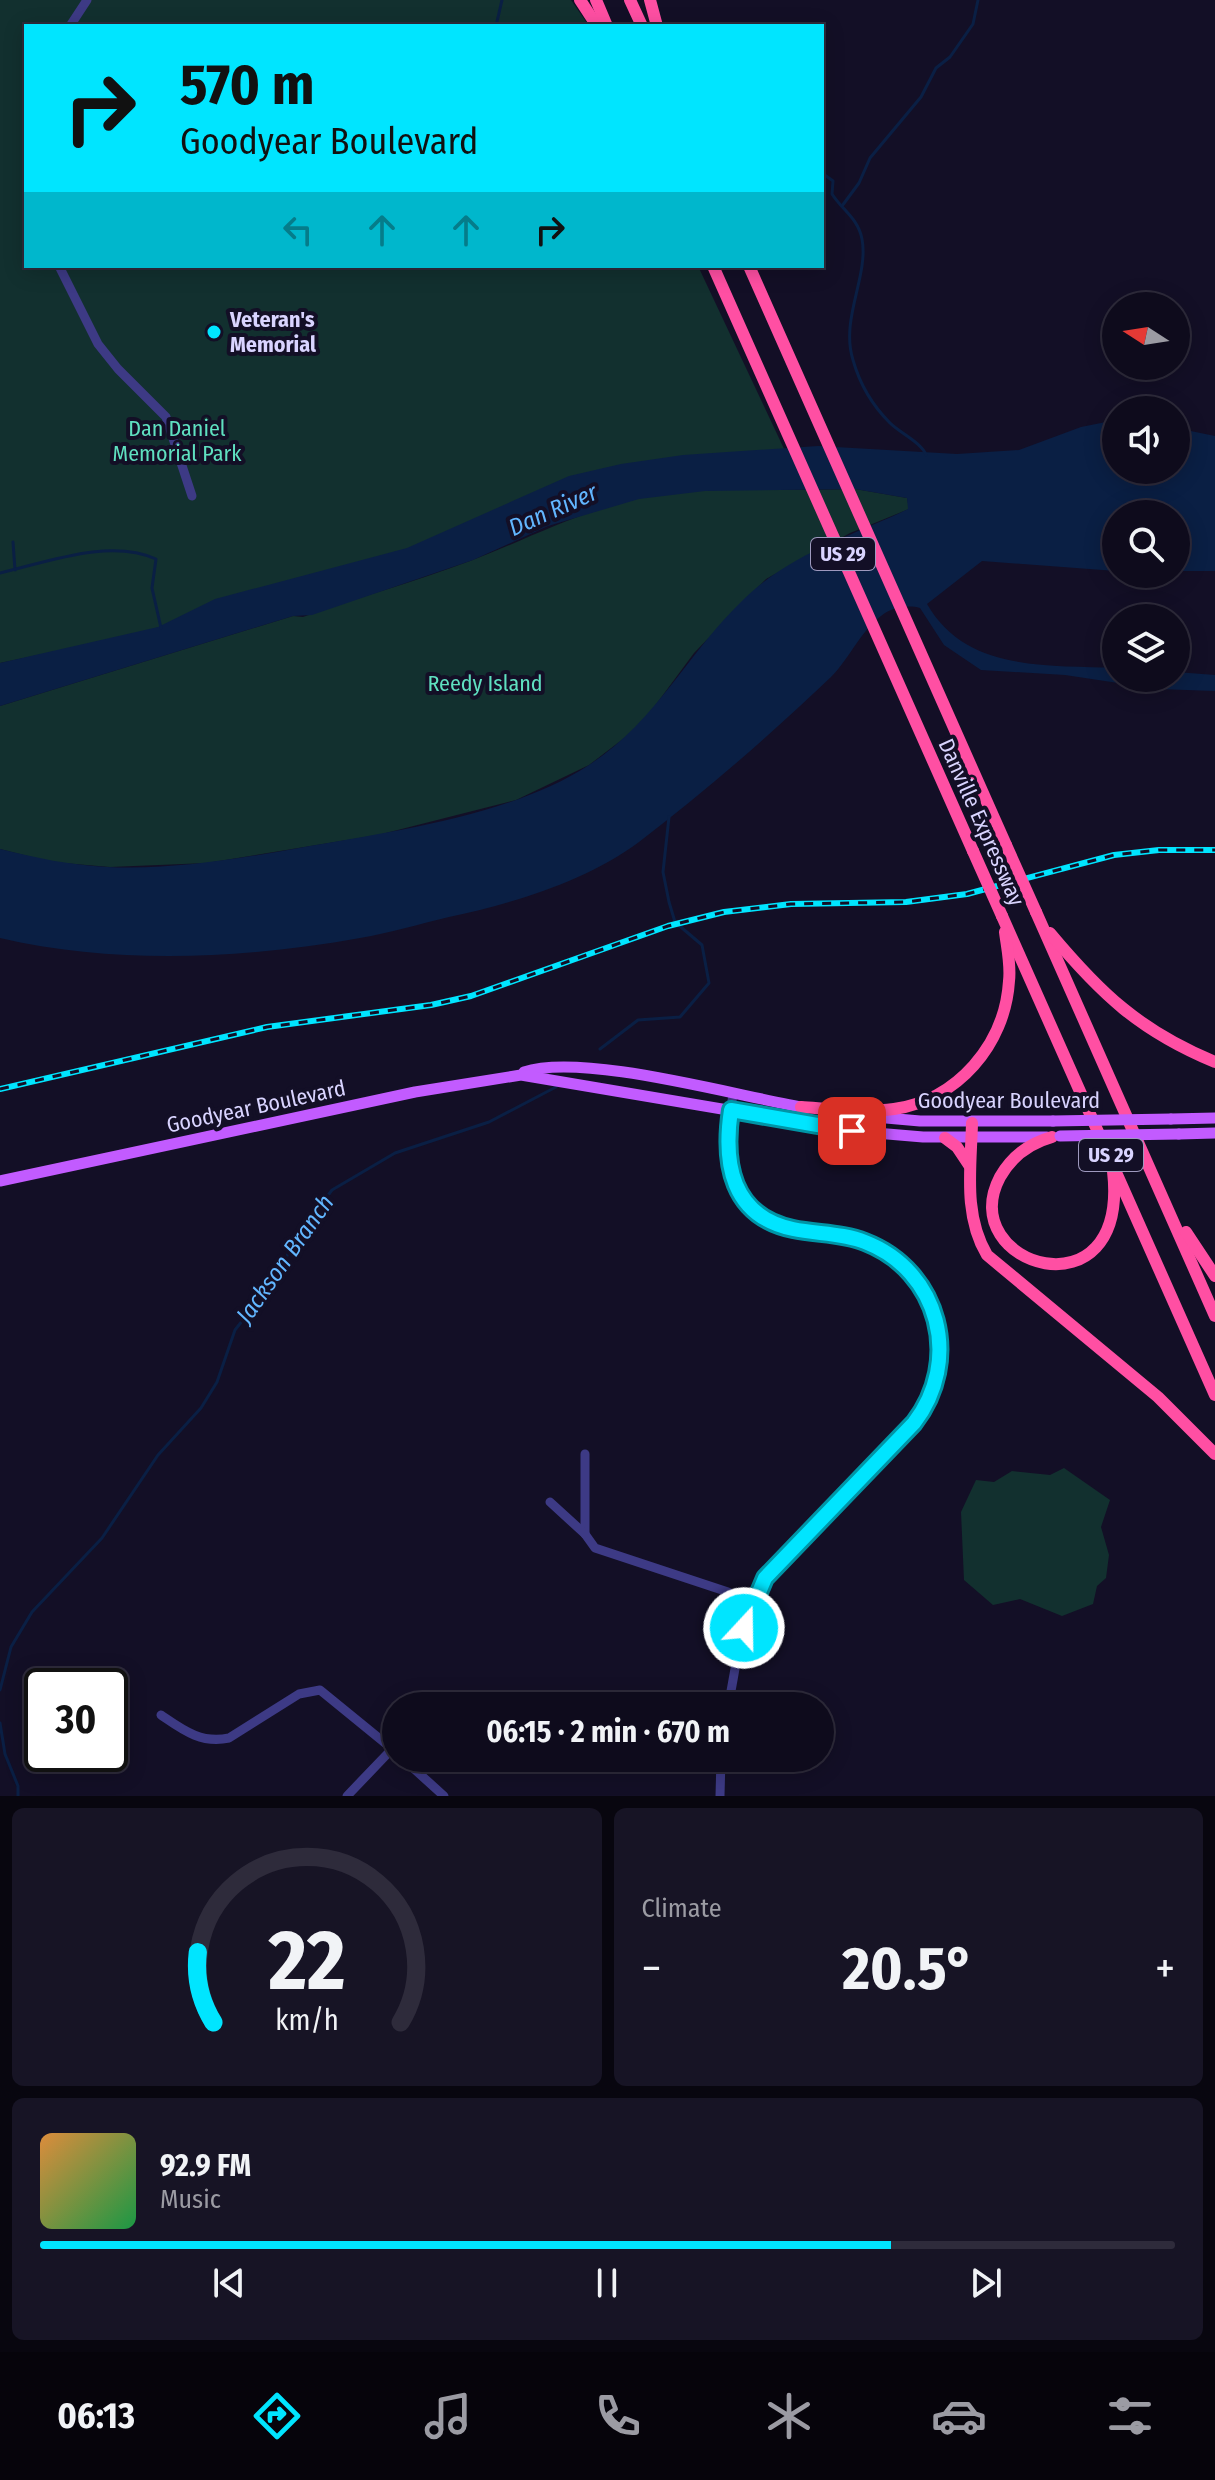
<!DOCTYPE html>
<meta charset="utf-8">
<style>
:root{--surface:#0e0b1c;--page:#171425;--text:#f1f3f6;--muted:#9b9ba3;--line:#2e2b3b;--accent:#00e5ff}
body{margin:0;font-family:"Fira Sans Condensed",sans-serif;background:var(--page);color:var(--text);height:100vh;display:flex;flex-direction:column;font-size:30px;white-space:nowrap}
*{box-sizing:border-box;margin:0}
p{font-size:26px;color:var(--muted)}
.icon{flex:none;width:44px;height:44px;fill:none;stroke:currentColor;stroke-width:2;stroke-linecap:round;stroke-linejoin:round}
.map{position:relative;height:1796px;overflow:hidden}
.drawer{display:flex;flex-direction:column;gap:12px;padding:12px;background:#08060f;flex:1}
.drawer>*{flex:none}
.top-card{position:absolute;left:24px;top:24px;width:800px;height:244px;border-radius:0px;box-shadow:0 4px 20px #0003,0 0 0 2px var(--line);background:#00e5ff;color:#111;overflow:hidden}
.needle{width:52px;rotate:282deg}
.tools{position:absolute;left:1102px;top:292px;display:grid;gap:16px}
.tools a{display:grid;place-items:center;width:88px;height:88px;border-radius:50%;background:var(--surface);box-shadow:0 4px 20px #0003,0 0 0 2px var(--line);font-size:40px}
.speed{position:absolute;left:24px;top:1668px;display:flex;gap:16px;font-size:40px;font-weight:700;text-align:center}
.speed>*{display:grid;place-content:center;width:104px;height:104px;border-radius:50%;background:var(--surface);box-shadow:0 4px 20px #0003,0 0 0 2px var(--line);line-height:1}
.speed .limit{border:4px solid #111;border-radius:12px;background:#fff;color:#111}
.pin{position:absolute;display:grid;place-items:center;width:68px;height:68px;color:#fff;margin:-34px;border-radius:16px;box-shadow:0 4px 12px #0006}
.me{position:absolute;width:88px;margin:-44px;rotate:21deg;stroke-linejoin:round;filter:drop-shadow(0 0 6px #0008)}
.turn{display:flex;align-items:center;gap:28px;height:168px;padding:0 24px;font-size:36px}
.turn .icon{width:104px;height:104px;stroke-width:2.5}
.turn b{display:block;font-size:56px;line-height:68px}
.lanes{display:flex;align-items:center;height:76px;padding:0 24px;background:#0003;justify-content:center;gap:40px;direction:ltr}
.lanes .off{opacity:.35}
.big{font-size:60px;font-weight:700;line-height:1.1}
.drawer .card{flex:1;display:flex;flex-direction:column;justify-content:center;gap:12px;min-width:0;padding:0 28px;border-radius:12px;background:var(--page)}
.drawer .dial{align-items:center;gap:0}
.dial svg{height:208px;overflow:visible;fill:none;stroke:var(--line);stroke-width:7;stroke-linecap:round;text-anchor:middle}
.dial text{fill:var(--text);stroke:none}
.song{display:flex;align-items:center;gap:24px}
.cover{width:96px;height:96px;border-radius:12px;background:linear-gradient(135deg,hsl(30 70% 55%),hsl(140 70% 35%))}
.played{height:8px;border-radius:4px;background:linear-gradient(90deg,var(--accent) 75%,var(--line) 75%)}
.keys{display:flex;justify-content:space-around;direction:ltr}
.heat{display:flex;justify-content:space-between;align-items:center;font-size:44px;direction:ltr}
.drawer .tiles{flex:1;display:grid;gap:12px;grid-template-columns:1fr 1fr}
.card:last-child{grid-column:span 2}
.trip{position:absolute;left:382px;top:1692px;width:452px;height:80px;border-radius:40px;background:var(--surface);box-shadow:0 4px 20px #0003,0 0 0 2px var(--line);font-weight:700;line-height:80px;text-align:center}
.tabs{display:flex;height:128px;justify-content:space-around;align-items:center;background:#06040b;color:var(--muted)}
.tabs .icon{width:56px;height:56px}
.tabs .selected{color:var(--accent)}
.tabs b{font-size:36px;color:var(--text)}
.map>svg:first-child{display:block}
.green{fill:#12302f}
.water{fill:#0a1f44}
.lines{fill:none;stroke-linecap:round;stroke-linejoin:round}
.stream{stroke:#0a1f44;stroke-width:3}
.minor{stroke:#3d3a85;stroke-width:9}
.major{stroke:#c25bff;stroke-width:11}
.highway{stroke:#ff4fa3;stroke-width:12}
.rail-casing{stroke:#00e5ff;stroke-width:6}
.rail{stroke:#130f26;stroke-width:3;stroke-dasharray:9;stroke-linecap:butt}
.major-bridge{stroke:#c25bff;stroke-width:11}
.highway-bridge{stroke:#ff4fa3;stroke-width:12}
.route-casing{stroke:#0095a6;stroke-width:20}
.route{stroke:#00e5ff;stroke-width:14}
.poi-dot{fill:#00e5ff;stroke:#130f26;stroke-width:3}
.labels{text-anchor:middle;stroke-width:8;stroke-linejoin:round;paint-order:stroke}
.shield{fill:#130f26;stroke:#9e99be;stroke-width:2}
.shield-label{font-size:20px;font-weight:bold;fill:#d9d4ff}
.poi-label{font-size:22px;font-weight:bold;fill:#d9d4ff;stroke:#130f26;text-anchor:start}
.park-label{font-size:22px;fill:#5fe0c0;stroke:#130f26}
.street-label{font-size:22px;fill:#d9d4ff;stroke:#130f26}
.water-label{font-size:24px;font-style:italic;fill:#62b6ff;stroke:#130f26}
</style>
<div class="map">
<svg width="1215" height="1796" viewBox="0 0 1215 1796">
<rect width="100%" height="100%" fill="#130f26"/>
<g class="green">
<polygon points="0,0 571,0 589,26 26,26 26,266 698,266 786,453 428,544 162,629 0,663"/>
<path d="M 855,489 L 907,498 L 909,509 L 850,533 L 766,579 L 694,653 L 640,726 L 589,765 L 516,800 L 378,835 L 207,863 L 110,867 L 51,862 L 0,849 L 0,706 L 293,616 L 303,617 C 358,597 415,582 470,561 C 526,540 577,512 636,499 C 707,484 782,492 855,489 Z"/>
<polygon points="1064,1468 1110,1500 1101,1527 1109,1555 1106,1578 1097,1586 1093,1604 1062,1616 1020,1599 993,1605 964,1580 961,1512 976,1480 994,1482 1012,1471 1050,1475"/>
</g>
<path class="water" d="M 1106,422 L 1116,423 L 1116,470 L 1176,470 L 1176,428 L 1215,436 L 1215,571 L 1176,571 L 1176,514 L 1116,514 L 1116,571 L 982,561 L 927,604 C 966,672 1047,665 1116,668 L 1116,678 L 1176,678 L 1176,672 L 1215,675 L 1215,691 L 1158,689 L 1065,675 L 981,670 L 944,645 L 920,608 C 909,605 895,607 885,613 C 861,629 851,657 831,677 C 770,735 706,791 639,842 C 587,881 511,904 449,917 C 419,924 390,933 360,938 C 244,959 116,965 0,938 L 0,849 C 36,858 70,865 107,867 C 172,870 236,859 299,848 C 390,832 511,816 589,765 C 657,721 687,653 745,598 C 792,553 852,536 908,509 L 907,498 L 855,489 L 705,491 L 639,499 L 548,526 L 473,560 L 312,615 L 293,616 L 0,706 L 0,663 L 158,627 L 215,599 L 407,548 L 569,476 L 621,464 L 683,455 L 818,446 L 957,454 L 1019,450 L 1081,427 Z"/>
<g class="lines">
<g class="stream">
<polyline points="496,26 502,0"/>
<path d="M 822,173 L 833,181 L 832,194 C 842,210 858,218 862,239 C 869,276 840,319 853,360 C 860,385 872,405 890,423 C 900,433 922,443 926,455"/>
<polyline points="842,206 859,183 870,158 921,97 936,68 950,57 973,24 978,0"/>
<polyline points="13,542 15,570"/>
<path d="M 0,573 C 47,562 110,538 156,559 L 152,588 L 161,628"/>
<polyline points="600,1049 638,1020 680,1017 709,983 702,945 675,922 669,902 663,872 669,817"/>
<polyline points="0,1690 11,1647 32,1612 102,1538 158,1455 201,1408 217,1382 235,1330 272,1283 300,1232 332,1190 395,1153 489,1122 556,1087"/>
<polyline points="0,1723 5,1754 18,1786 18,1796"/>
</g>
<g class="minor">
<polyline points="70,26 87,0"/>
<polyline points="59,266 98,344 118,369 166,417 192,496"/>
<polyline points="585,1454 585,1534"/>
<polyline points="550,1502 585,1534 595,1548 728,1592 752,1605"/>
<path d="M 728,1706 C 737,1665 740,1615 765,1579 C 813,1512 941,1435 941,1349 C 940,1298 904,1251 854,1238 C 803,1225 743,1233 728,1166 C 723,1143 730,1117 733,1094"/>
<path d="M 161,1715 C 183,1730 201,1744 229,1738 L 299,1694 L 320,1690 L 396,1752"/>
<polyline points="402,1758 444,1796"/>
<polyline points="347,1796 392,1749"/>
<polyline points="720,1796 721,1758"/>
</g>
<g class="major">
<path d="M 524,1072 C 583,1052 740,1097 807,1108"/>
<polyline points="852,1115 920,1121 1053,1121"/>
<polyline points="1171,1119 1215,1118"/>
<polyline points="1179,1134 1215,1133"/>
<polyline points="0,1181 415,1092 521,1075 852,1131 923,1137 1047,1137"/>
</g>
<g class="highway">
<polyline points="580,0 597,26"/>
<polyline points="596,0 607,26"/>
<polyline points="630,0 642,26"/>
<polyline points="650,0 657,26"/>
<polyline points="713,266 973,851"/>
<polyline points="749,266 1006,845"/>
<polyline points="1036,912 1215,1316"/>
<polyline points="1002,916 1215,1395"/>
<path d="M 1050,933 C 1101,994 1140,1031 1215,1062"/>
<path d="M 801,1107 C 831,1109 864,1113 894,1109 C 957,1100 1005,1045 1009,981 C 1011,965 1007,948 1005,932"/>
<path d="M 972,1123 C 971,1167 963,1215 987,1255 L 1158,1397 L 1215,1454"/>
<path d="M 1052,1137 C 1030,1143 1012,1156 1000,1177 C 953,1266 1130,1320 1113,1171"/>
<polyline points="945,1138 957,1147 969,1165"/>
<polyline points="1186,1232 1215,1276"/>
</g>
<g class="rail-casing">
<polyline id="rail" points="0,1089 267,1027 431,1005 471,996 668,926 724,912 791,904 906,902 967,894 1114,855 1159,850 1215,850"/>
</g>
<use href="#rail" class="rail"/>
<g class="major-bridge">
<polyline points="1053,1121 1171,1119"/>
<polyline points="1060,1136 1179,1134"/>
</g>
<g class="highway-bridge">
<polyline points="1006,845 1036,912"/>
<polyline points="973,851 1002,916"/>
</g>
</g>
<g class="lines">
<g class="route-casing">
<path id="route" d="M 744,1628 L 765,1578 L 914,1423 C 962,1361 940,1271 865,1242 C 843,1233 817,1234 793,1229 C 731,1216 723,1163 731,1110 L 852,1131"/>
</g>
<use href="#route" class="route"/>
</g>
<circle class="poi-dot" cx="214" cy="332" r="8"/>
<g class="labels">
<g class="shield">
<rect x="811" y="538" width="64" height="32" rx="6"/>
<rect x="1079" y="1139" width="64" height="32" rx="6"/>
</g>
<g class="shield-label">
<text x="843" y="561">US 29</text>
<text x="1111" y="1162">US 29</text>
</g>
<g class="poi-label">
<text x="230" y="327">Veteran's<tspan x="230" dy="25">Memorial</tspan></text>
</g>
<g class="park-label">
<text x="177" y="436">Dan Daniel<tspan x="177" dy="25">Memorial Park</tspan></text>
<text x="485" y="691">Reedy Island</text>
</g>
<g class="street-label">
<text transform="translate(982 822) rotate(66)" y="8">Danville Expressway</text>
<text x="1009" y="1108">Goodyear Boulevard</text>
<text transform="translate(256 1106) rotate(-12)" y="8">Goodyear Boulevard</text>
</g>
<g class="water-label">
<text transform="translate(553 510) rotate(-24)" y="8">Dan River</text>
<text transform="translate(285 1259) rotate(-55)" y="8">Jackson Branch</text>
</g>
</g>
</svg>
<div class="tools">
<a><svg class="needle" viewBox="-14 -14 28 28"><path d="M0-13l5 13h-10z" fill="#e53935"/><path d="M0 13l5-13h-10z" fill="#9b9ba3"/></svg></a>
<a><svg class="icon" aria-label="sound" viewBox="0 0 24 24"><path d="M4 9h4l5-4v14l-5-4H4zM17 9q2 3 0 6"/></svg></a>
<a><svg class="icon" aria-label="search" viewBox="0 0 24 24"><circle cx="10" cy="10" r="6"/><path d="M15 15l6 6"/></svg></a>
<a><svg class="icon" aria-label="layers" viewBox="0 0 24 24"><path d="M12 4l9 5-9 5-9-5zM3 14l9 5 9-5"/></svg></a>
</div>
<div class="speed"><div class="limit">30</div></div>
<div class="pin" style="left:852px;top:1131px;background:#d93025"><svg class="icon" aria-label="arrive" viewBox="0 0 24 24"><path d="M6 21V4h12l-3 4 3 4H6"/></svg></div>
<svg class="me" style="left:744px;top:1628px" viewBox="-20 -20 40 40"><circle r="17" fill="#00e5ff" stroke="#fff" stroke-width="3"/><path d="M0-11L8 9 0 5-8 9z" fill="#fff"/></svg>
<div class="trip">06:15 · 2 min · 670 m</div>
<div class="top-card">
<div class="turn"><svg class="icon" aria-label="right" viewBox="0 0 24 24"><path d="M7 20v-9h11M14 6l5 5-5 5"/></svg><div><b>570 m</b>Goodyear Boulevard</div></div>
<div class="lanes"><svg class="icon off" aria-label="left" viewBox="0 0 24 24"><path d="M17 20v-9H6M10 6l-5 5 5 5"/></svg><svg class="icon off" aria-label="ahead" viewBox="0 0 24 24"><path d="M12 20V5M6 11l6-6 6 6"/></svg><svg class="icon off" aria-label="ahead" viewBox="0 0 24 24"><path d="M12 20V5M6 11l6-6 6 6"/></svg><svg class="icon" aria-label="right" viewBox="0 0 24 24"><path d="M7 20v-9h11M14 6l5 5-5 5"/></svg></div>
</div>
</div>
<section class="drawer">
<div class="tiles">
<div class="card dial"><svg viewBox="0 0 100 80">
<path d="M14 69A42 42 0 1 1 86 69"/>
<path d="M14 69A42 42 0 0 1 8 42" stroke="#00e5ff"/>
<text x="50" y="56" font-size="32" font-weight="700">22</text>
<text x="50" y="72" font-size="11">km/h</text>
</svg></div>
<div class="card"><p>Climate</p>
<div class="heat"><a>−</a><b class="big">20.5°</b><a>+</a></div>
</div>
<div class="card">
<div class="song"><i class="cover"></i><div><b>92.9 FM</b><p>Music</p></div></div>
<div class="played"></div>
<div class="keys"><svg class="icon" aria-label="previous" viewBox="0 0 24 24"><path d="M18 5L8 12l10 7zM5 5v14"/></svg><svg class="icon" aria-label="pause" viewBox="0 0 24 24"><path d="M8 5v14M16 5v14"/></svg><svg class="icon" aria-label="next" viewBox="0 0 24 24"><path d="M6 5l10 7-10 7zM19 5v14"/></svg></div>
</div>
</div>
</section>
<nav class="tabs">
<b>06:13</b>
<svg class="icon selected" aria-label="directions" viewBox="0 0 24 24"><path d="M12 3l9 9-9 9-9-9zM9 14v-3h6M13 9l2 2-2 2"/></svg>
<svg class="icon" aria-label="music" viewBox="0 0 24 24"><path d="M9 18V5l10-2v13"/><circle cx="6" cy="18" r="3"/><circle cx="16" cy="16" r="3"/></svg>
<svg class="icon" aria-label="phone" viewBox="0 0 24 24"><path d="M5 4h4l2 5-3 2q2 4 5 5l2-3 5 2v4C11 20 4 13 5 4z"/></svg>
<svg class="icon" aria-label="climate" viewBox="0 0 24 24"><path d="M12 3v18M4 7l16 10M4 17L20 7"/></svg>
<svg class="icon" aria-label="car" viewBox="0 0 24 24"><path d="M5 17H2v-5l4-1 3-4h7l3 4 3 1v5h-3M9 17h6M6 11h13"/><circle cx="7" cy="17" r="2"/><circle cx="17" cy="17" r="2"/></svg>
<svg class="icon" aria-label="filters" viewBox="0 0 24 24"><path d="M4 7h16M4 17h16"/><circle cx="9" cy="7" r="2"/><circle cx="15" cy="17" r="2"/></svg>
</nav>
